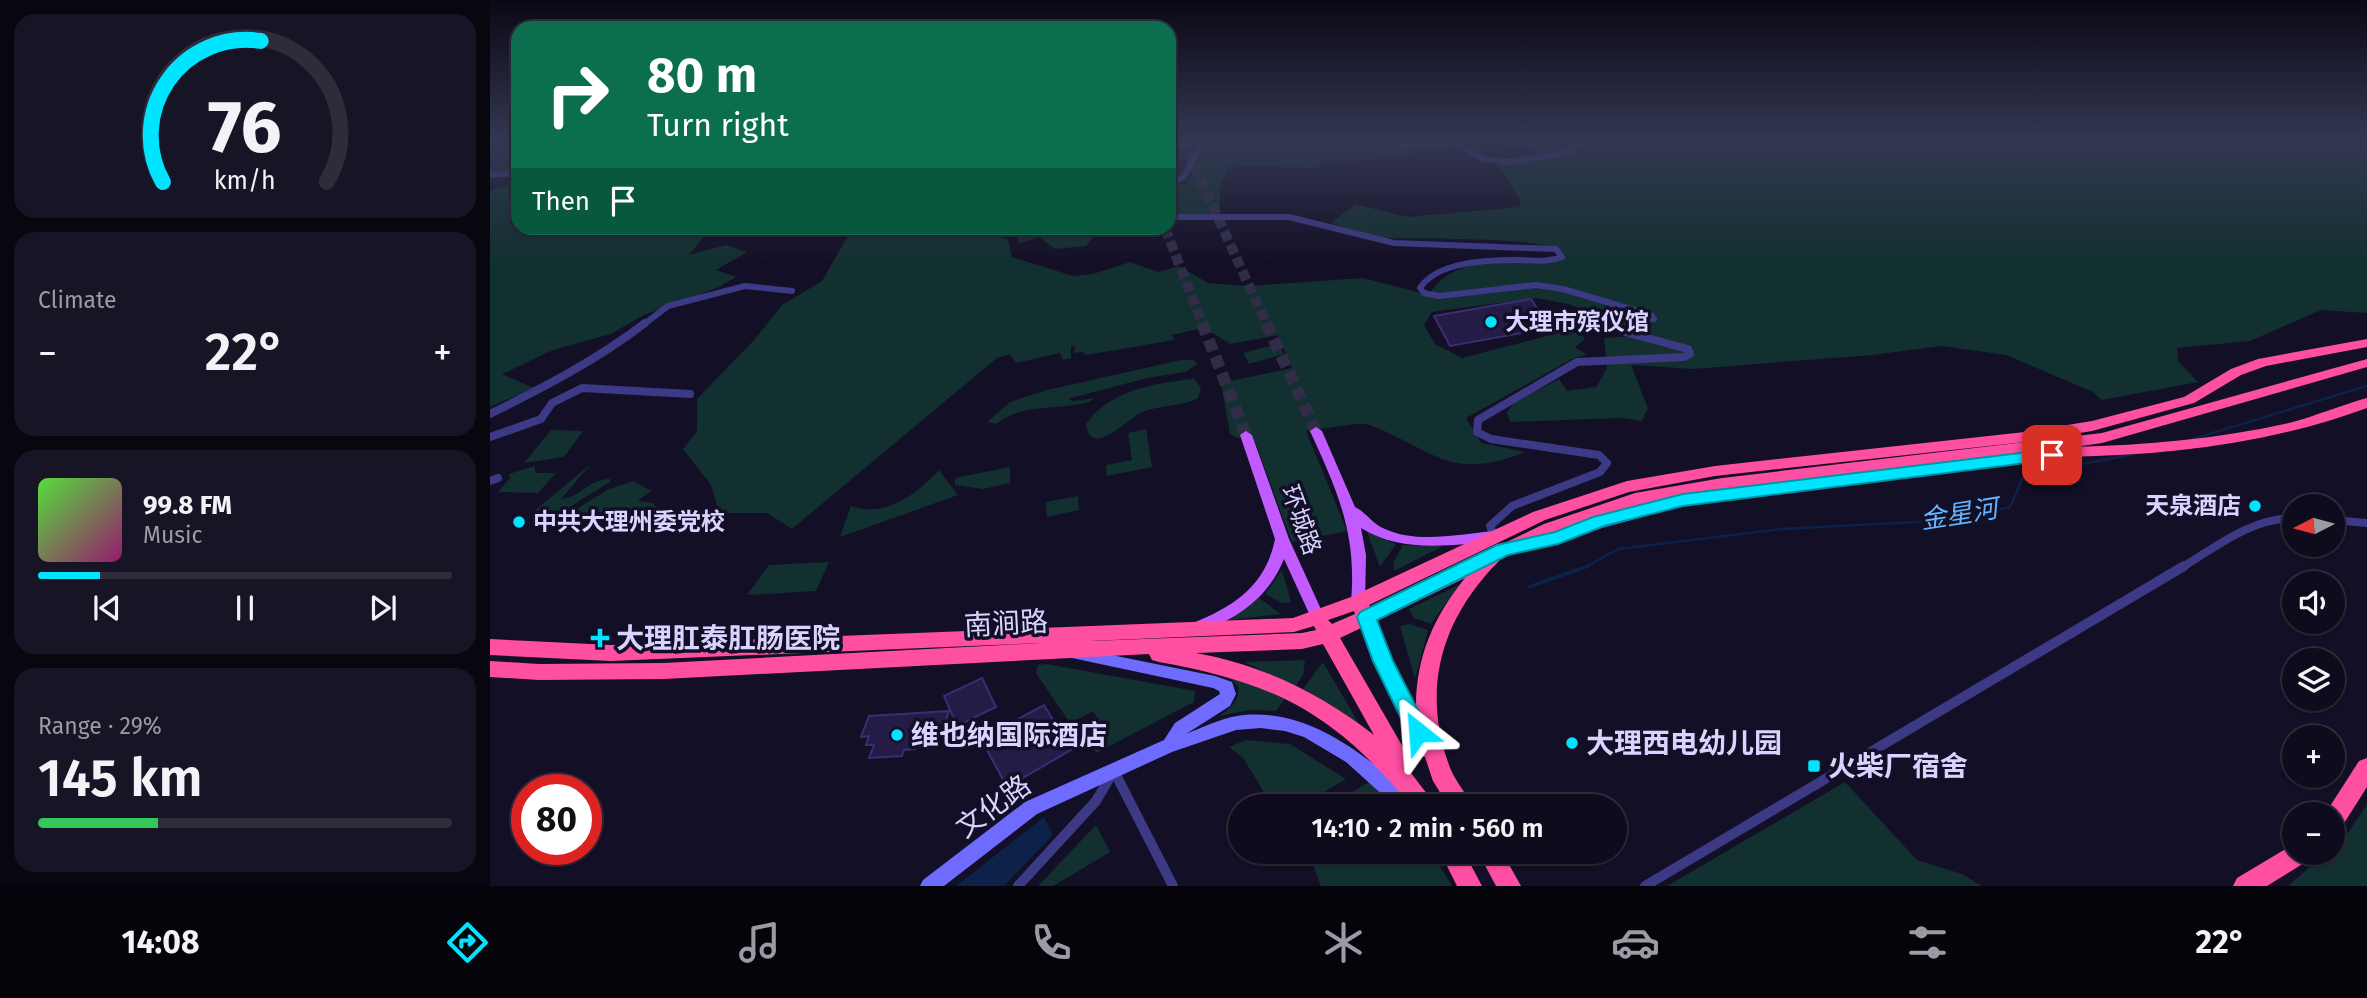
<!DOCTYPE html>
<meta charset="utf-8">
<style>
:root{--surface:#0e0b1c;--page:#171425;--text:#f1f3f6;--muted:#9b9ba3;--line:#2e2b3b;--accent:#00e5ff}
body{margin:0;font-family:"Fira Sans","Noto Sans SC",sans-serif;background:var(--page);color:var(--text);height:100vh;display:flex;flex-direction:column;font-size:26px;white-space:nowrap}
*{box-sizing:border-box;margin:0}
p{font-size:23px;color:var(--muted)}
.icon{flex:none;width:38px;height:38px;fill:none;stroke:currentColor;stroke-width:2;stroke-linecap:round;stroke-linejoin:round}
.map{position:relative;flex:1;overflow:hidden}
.drawer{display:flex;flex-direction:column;gap:14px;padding:14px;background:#08060f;width:490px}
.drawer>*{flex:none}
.hud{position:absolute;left:21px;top:21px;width:665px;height:214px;border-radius:21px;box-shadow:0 2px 5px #0004,0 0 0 2px var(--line);background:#0b6e4f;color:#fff;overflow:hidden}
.needle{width:46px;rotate:264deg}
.fabs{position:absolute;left:1792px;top:494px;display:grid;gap:14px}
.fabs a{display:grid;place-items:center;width:63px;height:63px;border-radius:50%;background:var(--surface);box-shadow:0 2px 5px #0004,0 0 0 2px var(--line);font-size:35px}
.speed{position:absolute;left:21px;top:774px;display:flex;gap:14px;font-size:35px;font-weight:700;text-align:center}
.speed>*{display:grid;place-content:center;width:91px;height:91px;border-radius:50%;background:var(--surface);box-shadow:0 2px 5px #0004,0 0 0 2px var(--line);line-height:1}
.speed .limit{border:10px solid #d22;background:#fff;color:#111}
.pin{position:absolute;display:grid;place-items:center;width:60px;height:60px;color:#fff;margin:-30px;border-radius:14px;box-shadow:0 4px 10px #0006}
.me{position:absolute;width:77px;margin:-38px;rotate:332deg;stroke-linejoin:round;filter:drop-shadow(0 0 5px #0008)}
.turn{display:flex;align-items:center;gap:24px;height:147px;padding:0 21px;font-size:32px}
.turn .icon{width:91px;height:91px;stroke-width:2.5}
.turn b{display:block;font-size:49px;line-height:60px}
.then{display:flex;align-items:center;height:66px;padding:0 21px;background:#0003;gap:14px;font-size:26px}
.big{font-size:52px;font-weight:600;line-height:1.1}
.drawer .widget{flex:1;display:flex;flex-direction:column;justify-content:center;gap:10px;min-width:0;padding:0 24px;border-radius:21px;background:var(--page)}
.drawer .dial{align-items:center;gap:0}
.dial svg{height:182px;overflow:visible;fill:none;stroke:var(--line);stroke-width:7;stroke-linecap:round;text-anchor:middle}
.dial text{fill:var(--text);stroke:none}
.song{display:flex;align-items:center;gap:21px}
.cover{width:84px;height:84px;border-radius:10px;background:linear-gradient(135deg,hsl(110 70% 55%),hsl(320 70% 35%))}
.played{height:7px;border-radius:4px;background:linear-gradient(90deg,var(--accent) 15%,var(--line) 15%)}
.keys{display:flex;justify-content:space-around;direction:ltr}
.heat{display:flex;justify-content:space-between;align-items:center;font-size:38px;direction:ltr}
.charge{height:10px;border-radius:5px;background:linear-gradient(90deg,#34c759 29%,var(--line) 0)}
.trip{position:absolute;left:738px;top:794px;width:399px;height:70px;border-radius:35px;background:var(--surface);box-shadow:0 2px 5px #0004,0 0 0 2px var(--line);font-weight:600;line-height:70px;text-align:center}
.tab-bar{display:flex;height:112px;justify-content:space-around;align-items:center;background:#06040b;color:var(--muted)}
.tab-bar .icon{width:49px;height:49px}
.tab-bar .on{color:var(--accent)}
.tab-bar b{font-size:32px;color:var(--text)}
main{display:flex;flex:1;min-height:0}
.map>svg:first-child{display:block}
.green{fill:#12302f}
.water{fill:#0c2248}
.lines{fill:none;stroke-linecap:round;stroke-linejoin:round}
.stream-far1{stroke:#0c2248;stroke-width:2.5}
.stream{stroke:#0c2248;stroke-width:3.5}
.building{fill:#241b47;stroke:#3b2d73;stroke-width:2}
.primary-tunnel-far1{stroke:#312d47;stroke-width:10;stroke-dasharray:10 4.5;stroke-linecap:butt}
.primary-tunnel{stroke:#312d47;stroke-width:12;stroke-dasharray:12 6;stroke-linecap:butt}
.street-far2{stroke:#3d3a85;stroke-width:6}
.street-far1{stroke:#3d3a85;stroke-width:8}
.street{stroke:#3d3a85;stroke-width:10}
.secondary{fill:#6f6bff;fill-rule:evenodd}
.primary{fill:#c25bff;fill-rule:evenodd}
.highway{fill:#ff4fa3;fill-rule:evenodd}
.route{fill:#00e5ff;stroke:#0095a6;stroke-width:2}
.poi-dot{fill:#00e5ff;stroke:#130f26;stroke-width:2.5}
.labels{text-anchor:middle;stroke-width:7;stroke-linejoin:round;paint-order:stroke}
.poi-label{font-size:24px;font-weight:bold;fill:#d9d4ff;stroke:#130f26;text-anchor:start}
.street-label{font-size:24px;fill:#d9d4ff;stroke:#130f26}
.water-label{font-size:26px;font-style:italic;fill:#62b6ff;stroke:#130f26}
.near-street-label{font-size:28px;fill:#d9d4ff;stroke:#130f26}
.near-poi-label{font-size:28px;font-weight:bold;fill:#d9d4ff;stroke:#130f26;text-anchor:start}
</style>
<main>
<section class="drawer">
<div class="widget dial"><svg viewBox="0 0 100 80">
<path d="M14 69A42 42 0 1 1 86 69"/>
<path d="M14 69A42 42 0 0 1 57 7" stroke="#00e5ff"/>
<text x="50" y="56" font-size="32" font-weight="700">76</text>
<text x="50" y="72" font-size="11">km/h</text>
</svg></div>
<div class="widget"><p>Climate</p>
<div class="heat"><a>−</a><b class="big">22°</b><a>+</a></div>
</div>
<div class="widget">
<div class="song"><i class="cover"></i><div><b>99.8 FM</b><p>Music</p></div></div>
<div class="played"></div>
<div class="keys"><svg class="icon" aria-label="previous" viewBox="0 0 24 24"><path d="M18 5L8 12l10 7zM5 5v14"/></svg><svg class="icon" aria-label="pause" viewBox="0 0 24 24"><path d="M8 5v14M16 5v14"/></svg><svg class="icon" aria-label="next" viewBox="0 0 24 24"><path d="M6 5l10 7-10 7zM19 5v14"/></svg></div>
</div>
<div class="widget"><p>Range · 29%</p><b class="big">145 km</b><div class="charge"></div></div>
</section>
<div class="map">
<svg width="1877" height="886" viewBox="0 0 1877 886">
<rect width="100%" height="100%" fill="#130f26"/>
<g class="green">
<polygon points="0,139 24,139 5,143 8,144 28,140 28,171 0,173"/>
<polygon points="719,139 976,139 924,142 919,158 832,162 828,168 740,165 730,188 730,215 679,215 679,185 696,184"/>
<path d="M 1001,139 L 1877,139 L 1877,313 L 1831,310 L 1760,341 L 1687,348 L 1688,361 L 1708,382 L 1612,400 L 1603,392 L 1516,355 L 1452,346 L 1382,355 L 1203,369 L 1141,365 L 1158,408 L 1152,421 L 1131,418 L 1020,422 L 1017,412 L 1024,403 L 1069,379 L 1077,391 L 1106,387 L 1117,368 L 1114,338 L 1160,335 L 1078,304 L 1046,298 L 942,312 L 934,325 L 945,344 L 972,358 L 1076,331 L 1090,332 L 1095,339 L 1085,347 L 1097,355 L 1084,358 L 976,418 L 991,443 L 1036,452 C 959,482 946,451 880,425 C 869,421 830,430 816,431 L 857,531 L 802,542 L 762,434 L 747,438 L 740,434 L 731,383 L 802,368 L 788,335 L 740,344 C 711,325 715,327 682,335 L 684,340 L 596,355 L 593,352 L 584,353 L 585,346 L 581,346 L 581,358 L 573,360 L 570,353 L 526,363 L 520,354 L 507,358 L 302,529 L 277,513 L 229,513 L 221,485 L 193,449 L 207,431 L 207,399 L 265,339 L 292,305 L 332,281 L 362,229 L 304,232 L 300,228 L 508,228 L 501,232 L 518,240 L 522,257 L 583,276 L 603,274 L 640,262 L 668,272 L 689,266 L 718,283 L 758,286 L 873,278 L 939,295 C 962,253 1030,261 1072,259 L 1074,254 C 1062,235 928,240 899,238 C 879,236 860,229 841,223 L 865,204 L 918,217 L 1029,207 L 1031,201 L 1005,161 L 1046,155 L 1045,150 L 1013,145 Z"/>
<polygon points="22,184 28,186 28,228 162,228 137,238 170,228 201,233 206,228 221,228 199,255 236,245 257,252 226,270 246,277 229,287 154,315 121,334 63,350 12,374 44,388 0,407 0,191"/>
<polygon points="531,228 611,228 596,246 565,249 549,237 530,243 525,234"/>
<polygon points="788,344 794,354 759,364 753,353"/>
<path d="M 691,360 L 704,360 L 707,364 L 696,372 L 657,378 L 578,399 L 584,401 L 605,398 L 599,402 C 566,411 535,402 506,424 L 497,422 L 520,402 L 557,390 Z"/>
<path d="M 704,379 L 711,388 L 708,398 L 702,401 C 685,406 668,406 652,412 C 638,418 601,460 596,424 C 620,390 665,383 704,379 Z"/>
<polygon points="656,429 662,467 617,476 616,465 642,460 638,433"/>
<polygon points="61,430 93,431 74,457 34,463"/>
<path d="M 101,464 L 71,499 C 91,497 99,479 120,479 L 120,482 L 65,516 L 60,510 L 44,511 Z"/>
<polygon points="45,466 45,473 66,473 48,493 8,492 20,478 19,474"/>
<polygon points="520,467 520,483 493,489 465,485 465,478"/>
<path d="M 449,470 L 468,495 L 350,537 L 361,506 C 395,518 426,495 449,470 Z"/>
<polygon points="144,481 161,491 148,501 163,503 173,517 172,521 159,525 163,517 100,511 82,526 65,522 119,489"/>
<polygon points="588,496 589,510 557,517 556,502"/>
<polygon points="877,532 906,544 890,567"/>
<polygon points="913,545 953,546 904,571 903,563"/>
<polygon points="339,562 326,591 257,595 279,565"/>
<polygon points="792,570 801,602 792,603 775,594"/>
<polygon points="969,585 941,624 924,618 919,609"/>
<polygon points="769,598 791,614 740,620"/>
<polygon points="919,624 938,630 925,679 910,626"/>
<polygon points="815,660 813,675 806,686 754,662"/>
<polygon points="833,662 869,724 813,689"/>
<polygon points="557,664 705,691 704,702 606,753 594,730 609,720 603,711 580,723 546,673 548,665"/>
<path d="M 745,675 L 796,697 L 786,711 L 760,710 L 729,716 C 740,709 750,701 748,686 L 741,679 Z"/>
<polygon points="756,740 800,744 856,779 809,807 783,807 753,758 739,747"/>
<polygon points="879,782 907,807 838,807"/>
<polygon points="1355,782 1427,860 1472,874 1492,886 1177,886"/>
<polygon points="1877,804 1877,886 1798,886 1837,852 1843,852 1843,847 1860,830"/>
<polygon points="606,825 620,852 563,886 548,886"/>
<polygon points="818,852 941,852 962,886 831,886"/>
</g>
<polygon class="water" points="554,817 563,835 514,886 466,886"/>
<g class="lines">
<g class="stream-far1">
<polyline points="1703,439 1877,386"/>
<polyline points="1094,568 1128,549 1292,529 1465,520 1520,507 1534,475 1645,454"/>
</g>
<polyline class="stream" points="1039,587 1098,566"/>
</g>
<g class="building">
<polygon points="1041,299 1060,328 960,346 944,316"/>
<polygon points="492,678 506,707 467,726 454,696"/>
<polygon points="554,705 581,750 517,787 491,739"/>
<polygon points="459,711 452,733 443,733 441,739 428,740 425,749 414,750 412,756 379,758 384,745 376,745 379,736 371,737 379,716"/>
</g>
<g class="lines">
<g class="primary-tunnel-far1">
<polyline points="692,139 777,325"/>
<polyline points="675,228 713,325"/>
</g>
<g class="primary-tunnel">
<polyline points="712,323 756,435"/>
<polyline points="776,323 826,431"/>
</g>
<g class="street-far2">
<polyline points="910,147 963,142 994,159 1018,162 1071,154 1103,139"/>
<polyline points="0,175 28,173"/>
<polyline points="679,183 694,177 714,139"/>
<path d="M 679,217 L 799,217 L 904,243 L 1066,249 L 1072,257 C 1058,263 1043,260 1028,260 C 998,260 948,261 930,288 L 934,293 L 949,296 L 1046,285 L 1073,289 L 1161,315 L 1164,319 L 1123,317 L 1118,322 L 1122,325"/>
<polyline points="153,325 178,306 255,286 302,291"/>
</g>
<g class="street-far1">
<path d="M 0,414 C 54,387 107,360 155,323"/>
<polyline points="0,437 51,419 62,403 92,388 200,394"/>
<polyline points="0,481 8,478"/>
<polyline points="1843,520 1877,523"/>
<polyline points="1004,536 1000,526 1022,506 1110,472 1117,463 1109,455 1001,439 987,432 988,420 1087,362 1194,357 1200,354 1198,349 1131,331 1120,323"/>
<path d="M 1691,568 C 1726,547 1761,518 1804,518"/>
</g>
<g class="street">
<polyline points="624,771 683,886"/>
<polyline points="528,886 606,801 622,774"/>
<polyline points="1155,886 1694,566"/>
</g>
<g class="secondary">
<polygon points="1583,448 1589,452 1587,455 1193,505 1031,551 1026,550 1024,546 1026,542 1031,541 1193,495"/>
<path d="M 587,648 L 725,676 L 742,682 L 746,694 L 740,706 L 696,734 C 713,727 730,719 747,716 C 799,708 845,734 885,765 C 898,776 919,791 927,807 L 906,807 L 856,762 L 814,737 L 795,731 L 771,728 L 746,730 L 682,752 L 547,814 L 454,886 L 430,886 L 433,880 L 535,802 L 674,740 L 685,723 L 730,694 L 729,691 L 723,688 L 582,658 L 579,654 L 582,650 Z"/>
</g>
<g class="primary">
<path d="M 826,427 L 832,431 L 865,507 C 876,512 882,524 895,529 C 927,544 970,534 1004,531 L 1009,533 L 1011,536 L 1009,539 C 998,542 987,542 976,544 C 939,547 903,548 871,528 L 876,555 L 875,602 L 873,606 L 868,608 L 863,606 L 861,602 C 867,534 848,492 820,431 Z"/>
<path d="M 756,431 L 762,435 L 799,539 L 835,618 L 833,622 L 828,624 L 823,622 L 794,559 C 779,597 746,620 708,633 L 703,631 L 701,627 L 703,623 C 745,606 776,585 785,539 L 750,435 Z"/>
</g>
<g class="highway">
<path d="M 1877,339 L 1877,347 L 1776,366 L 1751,375 L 1704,403 L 1602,431 L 1535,442 L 1225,476 L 1139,492 L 1055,520 L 879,605 L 881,607 L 903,597 L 1054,524 L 1145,493 L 1232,478 L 1612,433 L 1877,359 L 1877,367 L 1612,443 L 1584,447 C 1656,445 1728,439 1799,423 C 1826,416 1851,405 1877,398 L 1877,408 C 1779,444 1680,455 1577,457 L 1569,452 L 1573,448 C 1492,458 1411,468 1330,478 C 1231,490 1133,499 1042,544 C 1032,549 1017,554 1009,561 C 952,618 931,688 959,765 C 964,780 976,792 982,807 L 959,807 L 943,781 L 935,757 L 930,755 L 883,661 L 871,628 L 850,638 L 921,761 L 924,768 L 921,773 L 944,803 L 942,807 L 922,807 C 845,714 787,683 669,662 L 662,660 L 659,654 L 174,679 L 49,680 L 0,677 L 0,661 L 49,664 L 174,663 L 551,643 L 121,661 L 0,655 L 0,639 L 121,645 L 803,618 L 861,597 L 1043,512 L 1137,481 L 1225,466 L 1535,432 L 1602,421 L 1694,397 L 1741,369 L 1768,359 ZM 975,578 C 944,616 926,657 926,706 L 903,661 L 887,621 ZM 864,611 L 865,614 L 842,624 L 838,620 ZM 824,626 L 826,630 L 812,633 L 600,641 L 804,632 ZM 833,644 L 884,735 C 831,694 773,665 706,653 L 812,649 Z"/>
<polygon points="1877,758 1877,787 1851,828 1843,831 1843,814 1835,814 1869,761"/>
<polygon points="1804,844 1804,852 1822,852 1819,860 1777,886 1743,886 1747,878"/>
<polygon points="950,852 974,852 992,886 967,886"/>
<polygon points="988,852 1012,852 1031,886 1006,886"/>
</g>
</g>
<linearGradient id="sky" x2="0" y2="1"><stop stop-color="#0a0815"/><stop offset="0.53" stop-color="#333752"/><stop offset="1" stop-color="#333752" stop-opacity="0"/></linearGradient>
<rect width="1877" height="263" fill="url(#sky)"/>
<polygon class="route" points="1562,449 1570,455 1568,459 1193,506 1114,526 1068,544 1018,555 887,620 903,661 939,732 936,739 928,741 921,739 883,661 867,617 870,612 1007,545 1065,532 1103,517 1193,494"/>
<g class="poi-dot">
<circle cx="1001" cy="322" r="7"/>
<circle cx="1765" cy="506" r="7"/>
<circle cx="29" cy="522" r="7"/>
<path d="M106.5 627.5h7v7h7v7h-7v7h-7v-7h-7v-7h7z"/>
<circle cx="407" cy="735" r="7"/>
<circle cx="1082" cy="743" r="7"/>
<rect x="1317" y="759" width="14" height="14" rx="3.5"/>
</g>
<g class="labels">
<g class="poi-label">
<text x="1015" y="330">大理市殡仪馆</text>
<text x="1751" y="514" text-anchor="end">天泉酒店</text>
<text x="43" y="530">中共大理州委党校</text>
</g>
<g class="street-label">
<text transform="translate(811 520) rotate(70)" y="8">环城路</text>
</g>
<g class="water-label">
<text transform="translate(1469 514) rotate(-9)" y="9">金星河</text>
</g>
<g class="near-street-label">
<text transform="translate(516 623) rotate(-3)" y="10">南涧路</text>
<text transform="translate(503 806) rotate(-36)" y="10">文化路</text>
</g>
<g class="near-poi-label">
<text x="126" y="648">大理肛泰肛肠医院</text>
<text x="421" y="745">维也纳国际酒店</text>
<text x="1096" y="753">大理西电幼儿园</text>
<text x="1338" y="776">火柴厂宿舍</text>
</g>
</g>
</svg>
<div class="fabs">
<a><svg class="needle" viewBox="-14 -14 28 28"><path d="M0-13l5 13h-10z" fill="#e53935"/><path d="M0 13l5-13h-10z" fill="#9b9ba3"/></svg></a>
<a><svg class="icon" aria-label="sound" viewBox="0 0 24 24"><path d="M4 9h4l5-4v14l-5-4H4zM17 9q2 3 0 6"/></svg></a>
<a><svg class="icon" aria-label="layers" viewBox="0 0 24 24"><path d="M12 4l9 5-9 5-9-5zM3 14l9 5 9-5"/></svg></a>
<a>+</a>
<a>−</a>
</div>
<div class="speed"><div class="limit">80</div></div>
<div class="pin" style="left:1562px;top:455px;background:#d93025"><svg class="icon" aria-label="arrive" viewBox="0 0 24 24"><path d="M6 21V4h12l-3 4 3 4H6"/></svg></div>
<svg class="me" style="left:928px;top:732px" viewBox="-20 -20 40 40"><path d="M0-17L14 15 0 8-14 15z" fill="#00e5ff" stroke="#fff" stroke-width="4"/></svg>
<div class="trip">14:10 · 2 min · 560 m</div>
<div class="hud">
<div class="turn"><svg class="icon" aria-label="right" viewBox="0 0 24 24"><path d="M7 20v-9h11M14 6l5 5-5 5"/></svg><div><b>80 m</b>Turn right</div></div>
<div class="then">Then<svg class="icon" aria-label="arrive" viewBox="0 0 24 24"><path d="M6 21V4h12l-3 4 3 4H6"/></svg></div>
</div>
</div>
</main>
<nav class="tab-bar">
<b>14:08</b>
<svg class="icon on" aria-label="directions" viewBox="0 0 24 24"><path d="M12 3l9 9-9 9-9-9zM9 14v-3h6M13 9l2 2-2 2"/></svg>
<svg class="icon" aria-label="music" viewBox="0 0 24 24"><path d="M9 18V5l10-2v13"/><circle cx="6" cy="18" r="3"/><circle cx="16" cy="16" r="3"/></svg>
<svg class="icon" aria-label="phone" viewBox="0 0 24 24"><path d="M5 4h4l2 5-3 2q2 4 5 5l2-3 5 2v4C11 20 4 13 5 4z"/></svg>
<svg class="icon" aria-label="climate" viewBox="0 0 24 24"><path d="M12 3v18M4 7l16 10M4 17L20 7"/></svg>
<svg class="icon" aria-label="car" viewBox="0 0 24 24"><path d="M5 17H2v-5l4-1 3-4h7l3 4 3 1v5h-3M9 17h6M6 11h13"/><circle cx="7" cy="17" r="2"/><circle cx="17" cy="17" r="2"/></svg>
<svg class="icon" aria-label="filters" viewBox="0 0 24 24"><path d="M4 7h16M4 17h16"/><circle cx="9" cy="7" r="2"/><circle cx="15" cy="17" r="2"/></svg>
<b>22°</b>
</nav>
